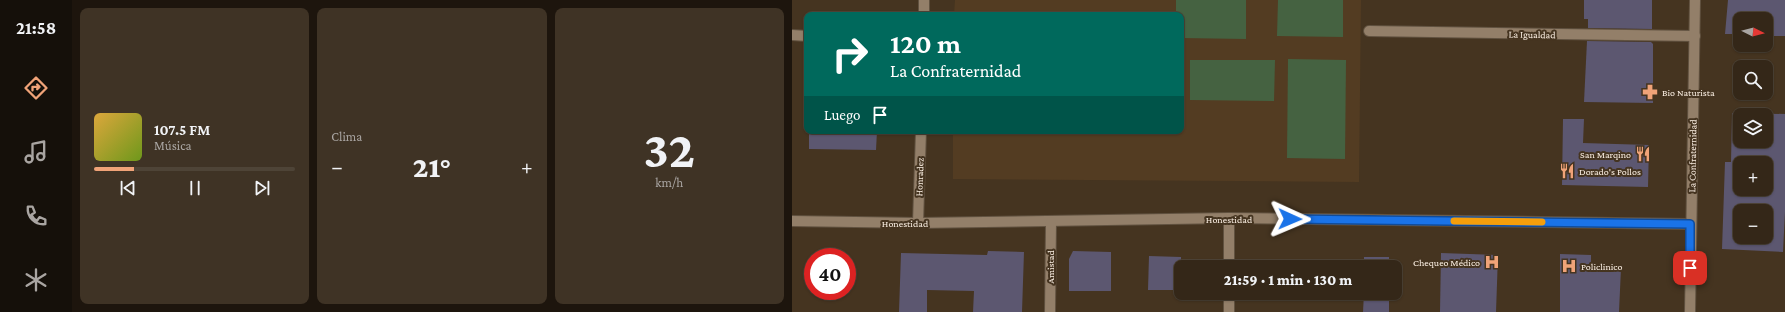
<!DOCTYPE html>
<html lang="es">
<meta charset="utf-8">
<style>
:root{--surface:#342718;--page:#3f3325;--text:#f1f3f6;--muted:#a9a5a2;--line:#4e4437;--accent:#f0a378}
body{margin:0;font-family:"Crimson Pro",serif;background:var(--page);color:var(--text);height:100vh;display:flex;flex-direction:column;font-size:15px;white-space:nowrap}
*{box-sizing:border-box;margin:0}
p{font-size:13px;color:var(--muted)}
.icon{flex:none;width:22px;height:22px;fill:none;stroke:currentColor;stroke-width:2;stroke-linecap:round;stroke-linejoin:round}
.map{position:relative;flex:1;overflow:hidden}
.sheet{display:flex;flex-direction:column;gap:8px;padding:8px;background:#1d150d;width:720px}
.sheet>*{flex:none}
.banner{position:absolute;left:12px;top:12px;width:380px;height:122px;border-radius:8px;box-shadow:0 1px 3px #0004,0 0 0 1px var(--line);background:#00695c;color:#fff;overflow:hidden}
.needle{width:26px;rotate:96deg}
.fabs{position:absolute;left:941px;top:12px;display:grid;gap:8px}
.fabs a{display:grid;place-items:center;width:40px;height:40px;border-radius:8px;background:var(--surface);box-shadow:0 1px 3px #0004,0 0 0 1px var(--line);font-size:20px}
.speed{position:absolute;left:12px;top:248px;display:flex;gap:8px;font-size:20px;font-weight:700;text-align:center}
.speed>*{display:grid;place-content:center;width:52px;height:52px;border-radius:50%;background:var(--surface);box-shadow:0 1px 3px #0004,0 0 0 1px var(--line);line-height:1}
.speed .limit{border:6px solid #d22;background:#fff;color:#111}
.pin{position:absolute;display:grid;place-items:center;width:34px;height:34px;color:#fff;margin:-17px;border-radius:8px;box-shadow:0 2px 6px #0006}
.me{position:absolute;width:44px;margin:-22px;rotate:91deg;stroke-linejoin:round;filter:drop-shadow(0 0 3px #0008)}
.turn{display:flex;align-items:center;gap:14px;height:84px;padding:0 20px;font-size:18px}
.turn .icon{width:52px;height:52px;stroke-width:2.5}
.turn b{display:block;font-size:28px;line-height:34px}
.then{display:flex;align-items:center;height:38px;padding:0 20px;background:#0003;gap:8px;font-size:15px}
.big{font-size:30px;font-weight:800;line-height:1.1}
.sheet .tile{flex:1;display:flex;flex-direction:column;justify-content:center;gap:6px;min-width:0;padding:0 14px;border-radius:8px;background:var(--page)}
.sheet .dial{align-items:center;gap:0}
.dial b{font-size:52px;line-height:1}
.song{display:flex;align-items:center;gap:12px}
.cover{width:48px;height:48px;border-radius:6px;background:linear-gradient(135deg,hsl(40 70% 55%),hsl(80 70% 35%))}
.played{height:4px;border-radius:2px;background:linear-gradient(90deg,var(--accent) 20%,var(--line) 20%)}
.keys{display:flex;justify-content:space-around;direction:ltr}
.heat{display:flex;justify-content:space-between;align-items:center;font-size:22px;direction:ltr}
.sheet .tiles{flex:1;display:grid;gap:8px;grid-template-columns:repeat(3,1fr)}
.trip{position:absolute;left:382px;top:260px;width:228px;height:40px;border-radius:8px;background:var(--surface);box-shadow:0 1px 3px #0004,0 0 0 1px var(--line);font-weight:800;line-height:40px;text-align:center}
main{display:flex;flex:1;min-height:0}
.menu{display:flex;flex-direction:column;width:72px;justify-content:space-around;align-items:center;background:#15100a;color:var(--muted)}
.menu .icon{width:28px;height:28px}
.menu .selected{color:var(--accent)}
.menu b{font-size:18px;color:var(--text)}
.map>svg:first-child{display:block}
.built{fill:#533c22}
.green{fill:#456241}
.building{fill:#5c5770;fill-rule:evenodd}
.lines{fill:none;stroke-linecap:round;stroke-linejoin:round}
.minor-casing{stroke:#615240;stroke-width:12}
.minor{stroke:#937f69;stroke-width:10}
.route-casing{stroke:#114b97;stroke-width:10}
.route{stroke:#1a73e8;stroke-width:7}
.slow{stroke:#f59e0b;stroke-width:7}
.labels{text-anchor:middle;stroke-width:4;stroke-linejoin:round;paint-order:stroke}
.street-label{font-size:10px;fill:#fcf0e4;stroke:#453420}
.poi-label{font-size:10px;fill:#fcf0e4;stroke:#453420;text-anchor:start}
</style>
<main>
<nav class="menu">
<b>21:58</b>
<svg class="icon selected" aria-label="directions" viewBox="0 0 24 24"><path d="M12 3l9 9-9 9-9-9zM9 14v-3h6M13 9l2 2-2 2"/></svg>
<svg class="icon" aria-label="music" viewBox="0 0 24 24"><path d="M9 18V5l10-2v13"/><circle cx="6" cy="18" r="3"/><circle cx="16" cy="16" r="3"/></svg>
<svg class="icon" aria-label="phone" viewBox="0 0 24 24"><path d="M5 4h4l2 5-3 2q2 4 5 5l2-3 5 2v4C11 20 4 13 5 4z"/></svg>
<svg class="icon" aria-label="climate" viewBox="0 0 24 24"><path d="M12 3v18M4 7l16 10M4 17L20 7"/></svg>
</nav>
<section class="sheet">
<div class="tiles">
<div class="tile">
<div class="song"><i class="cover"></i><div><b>107.5 FM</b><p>Música</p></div></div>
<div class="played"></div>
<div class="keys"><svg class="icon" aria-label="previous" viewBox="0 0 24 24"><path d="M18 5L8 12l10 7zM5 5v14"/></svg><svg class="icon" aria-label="pause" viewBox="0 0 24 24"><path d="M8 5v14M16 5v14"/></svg><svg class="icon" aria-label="next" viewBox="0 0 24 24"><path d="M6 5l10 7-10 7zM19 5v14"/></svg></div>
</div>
<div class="tile"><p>Clima</p>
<div class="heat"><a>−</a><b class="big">21°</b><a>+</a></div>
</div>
<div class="tile dial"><b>32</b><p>km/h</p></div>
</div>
</section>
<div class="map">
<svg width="993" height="312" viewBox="0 0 993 312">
<rect width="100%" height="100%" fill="#453420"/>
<polygon class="built" points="163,0 569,0 567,182 161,179 161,131 389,131 389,15 162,15"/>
<g class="green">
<polygon points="384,0 454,0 454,39 389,38 389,15 384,15"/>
<polygon points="486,0 551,0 551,37 485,36"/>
<polygon points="496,59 554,60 553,159 495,158"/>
<polygon points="398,60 483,60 482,101 398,100"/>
</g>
<g class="building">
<polygon points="792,0 860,0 860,29 796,28 796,19 792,19"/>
<polygon points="936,0 993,0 993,36 974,36 974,19 948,19 948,34 933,34"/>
<polygon points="795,41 859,42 861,44 861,103 792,102"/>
<path d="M 940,113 L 993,114 L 993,212 L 991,252 L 930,249 L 933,162 L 939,162 ZM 948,115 L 974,115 L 974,141 L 948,141 ZM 948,163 L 974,163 L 974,189 L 948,189 ZM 948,211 L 974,211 L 974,237 L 948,237 Z"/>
<polygon points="771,119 792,119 791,143 857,145 856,187 770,185"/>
<polygon points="17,131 85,131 84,150 17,149"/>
<polygon points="196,251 232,252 230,312 181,312 182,291 135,290 135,312 107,312 109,253 195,255"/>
<polygon points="281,251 319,252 319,291 277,291 277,259"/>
<polygon points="649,253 706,255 704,312 648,312"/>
<polygon points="768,254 799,255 799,267 829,268 827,312 768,312"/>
<polygon points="357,256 389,257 389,290 356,290"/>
<rect x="572" y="257" width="25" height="10"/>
<polygon points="572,293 597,293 597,312 571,312"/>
</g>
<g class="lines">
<g class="minor-casing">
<g id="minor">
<polyline points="132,15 132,0"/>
<polyline points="577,31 903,36"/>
<polyline points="0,35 15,36"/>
<polyline points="0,221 126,223 437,218 898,224"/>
<polyline points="126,223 129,131"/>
<polyline points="437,267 437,218"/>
<polyline points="258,312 259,222"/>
<polyline points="437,312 437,293"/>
<polyline points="898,312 903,0"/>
</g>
</g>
<use href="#minor" class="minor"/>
</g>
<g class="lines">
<g class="route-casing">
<polyline id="route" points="498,219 898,224 898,268"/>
</g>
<use href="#route" class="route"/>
<polyline class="slow" points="662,221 750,222"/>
</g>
<defs>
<g id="pharmacy-bare" transform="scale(1.2)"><path d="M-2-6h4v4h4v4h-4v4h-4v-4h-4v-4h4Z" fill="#f0a378" stroke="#453420" stroke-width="2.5" paint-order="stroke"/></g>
<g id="restaurant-bare" transform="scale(1.2)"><path d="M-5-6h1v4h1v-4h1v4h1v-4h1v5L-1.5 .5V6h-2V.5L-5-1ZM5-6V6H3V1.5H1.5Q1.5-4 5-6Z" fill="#f0a378" stroke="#453420" stroke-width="2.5" paint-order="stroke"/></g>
<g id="hospital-bare" transform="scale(1.2)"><path d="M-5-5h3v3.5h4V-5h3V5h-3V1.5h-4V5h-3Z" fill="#f0a378" stroke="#453420" stroke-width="2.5" paint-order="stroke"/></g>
</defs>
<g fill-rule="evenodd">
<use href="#pharmacy-bare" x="858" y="92"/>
<use href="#restaurant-bare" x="851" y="154"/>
<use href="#restaurant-bare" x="775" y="171"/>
<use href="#hospital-bare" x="700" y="262"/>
<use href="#hospital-bare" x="777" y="266"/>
</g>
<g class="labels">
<g class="street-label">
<text transform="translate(740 34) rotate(1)" y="4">La Igualdad</text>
<text transform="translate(900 156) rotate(-89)" y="4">La Confraternidad</text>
<text transform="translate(127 177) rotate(-88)" y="4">Honradez</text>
<text x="437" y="223">Honestidad</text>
<text x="113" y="227">Honestidad</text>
<text transform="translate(258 267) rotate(-90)" y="4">Amistad</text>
</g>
<g class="poi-label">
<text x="870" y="96">Bio Naturista</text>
<text x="839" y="158" text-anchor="end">San Marqino</text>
<text x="787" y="175">Dorado's Pollos</text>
<text x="688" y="266" text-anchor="end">Chequeo Médico</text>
<text x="789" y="270">Policlinico</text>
</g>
</g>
</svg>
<div class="fabs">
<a><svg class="needle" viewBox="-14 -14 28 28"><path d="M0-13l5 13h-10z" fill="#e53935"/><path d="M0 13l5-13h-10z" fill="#a9a5a2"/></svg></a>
<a><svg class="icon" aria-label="search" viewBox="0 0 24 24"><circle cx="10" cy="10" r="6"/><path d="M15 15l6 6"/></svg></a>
<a><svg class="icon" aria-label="layers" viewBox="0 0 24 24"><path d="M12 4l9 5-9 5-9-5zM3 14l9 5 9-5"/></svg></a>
<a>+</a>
<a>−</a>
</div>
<div class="speed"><div class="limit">40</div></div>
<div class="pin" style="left:898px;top:268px;background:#d93025"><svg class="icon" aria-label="arrive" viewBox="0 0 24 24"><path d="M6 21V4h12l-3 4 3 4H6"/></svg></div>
<svg class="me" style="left:498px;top:219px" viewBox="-20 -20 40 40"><path d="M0-17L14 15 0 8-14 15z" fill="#1a73e8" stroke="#fff" stroke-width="4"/></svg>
<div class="trip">21:59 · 1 min · 130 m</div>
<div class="banner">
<div class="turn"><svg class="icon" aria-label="right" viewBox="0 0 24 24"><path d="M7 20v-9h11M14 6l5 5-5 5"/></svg><div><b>120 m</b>La Confraternidad</div></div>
<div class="then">Luego<svg class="icon" aria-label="arrive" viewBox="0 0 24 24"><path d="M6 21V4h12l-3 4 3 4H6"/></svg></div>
</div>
</div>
</main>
